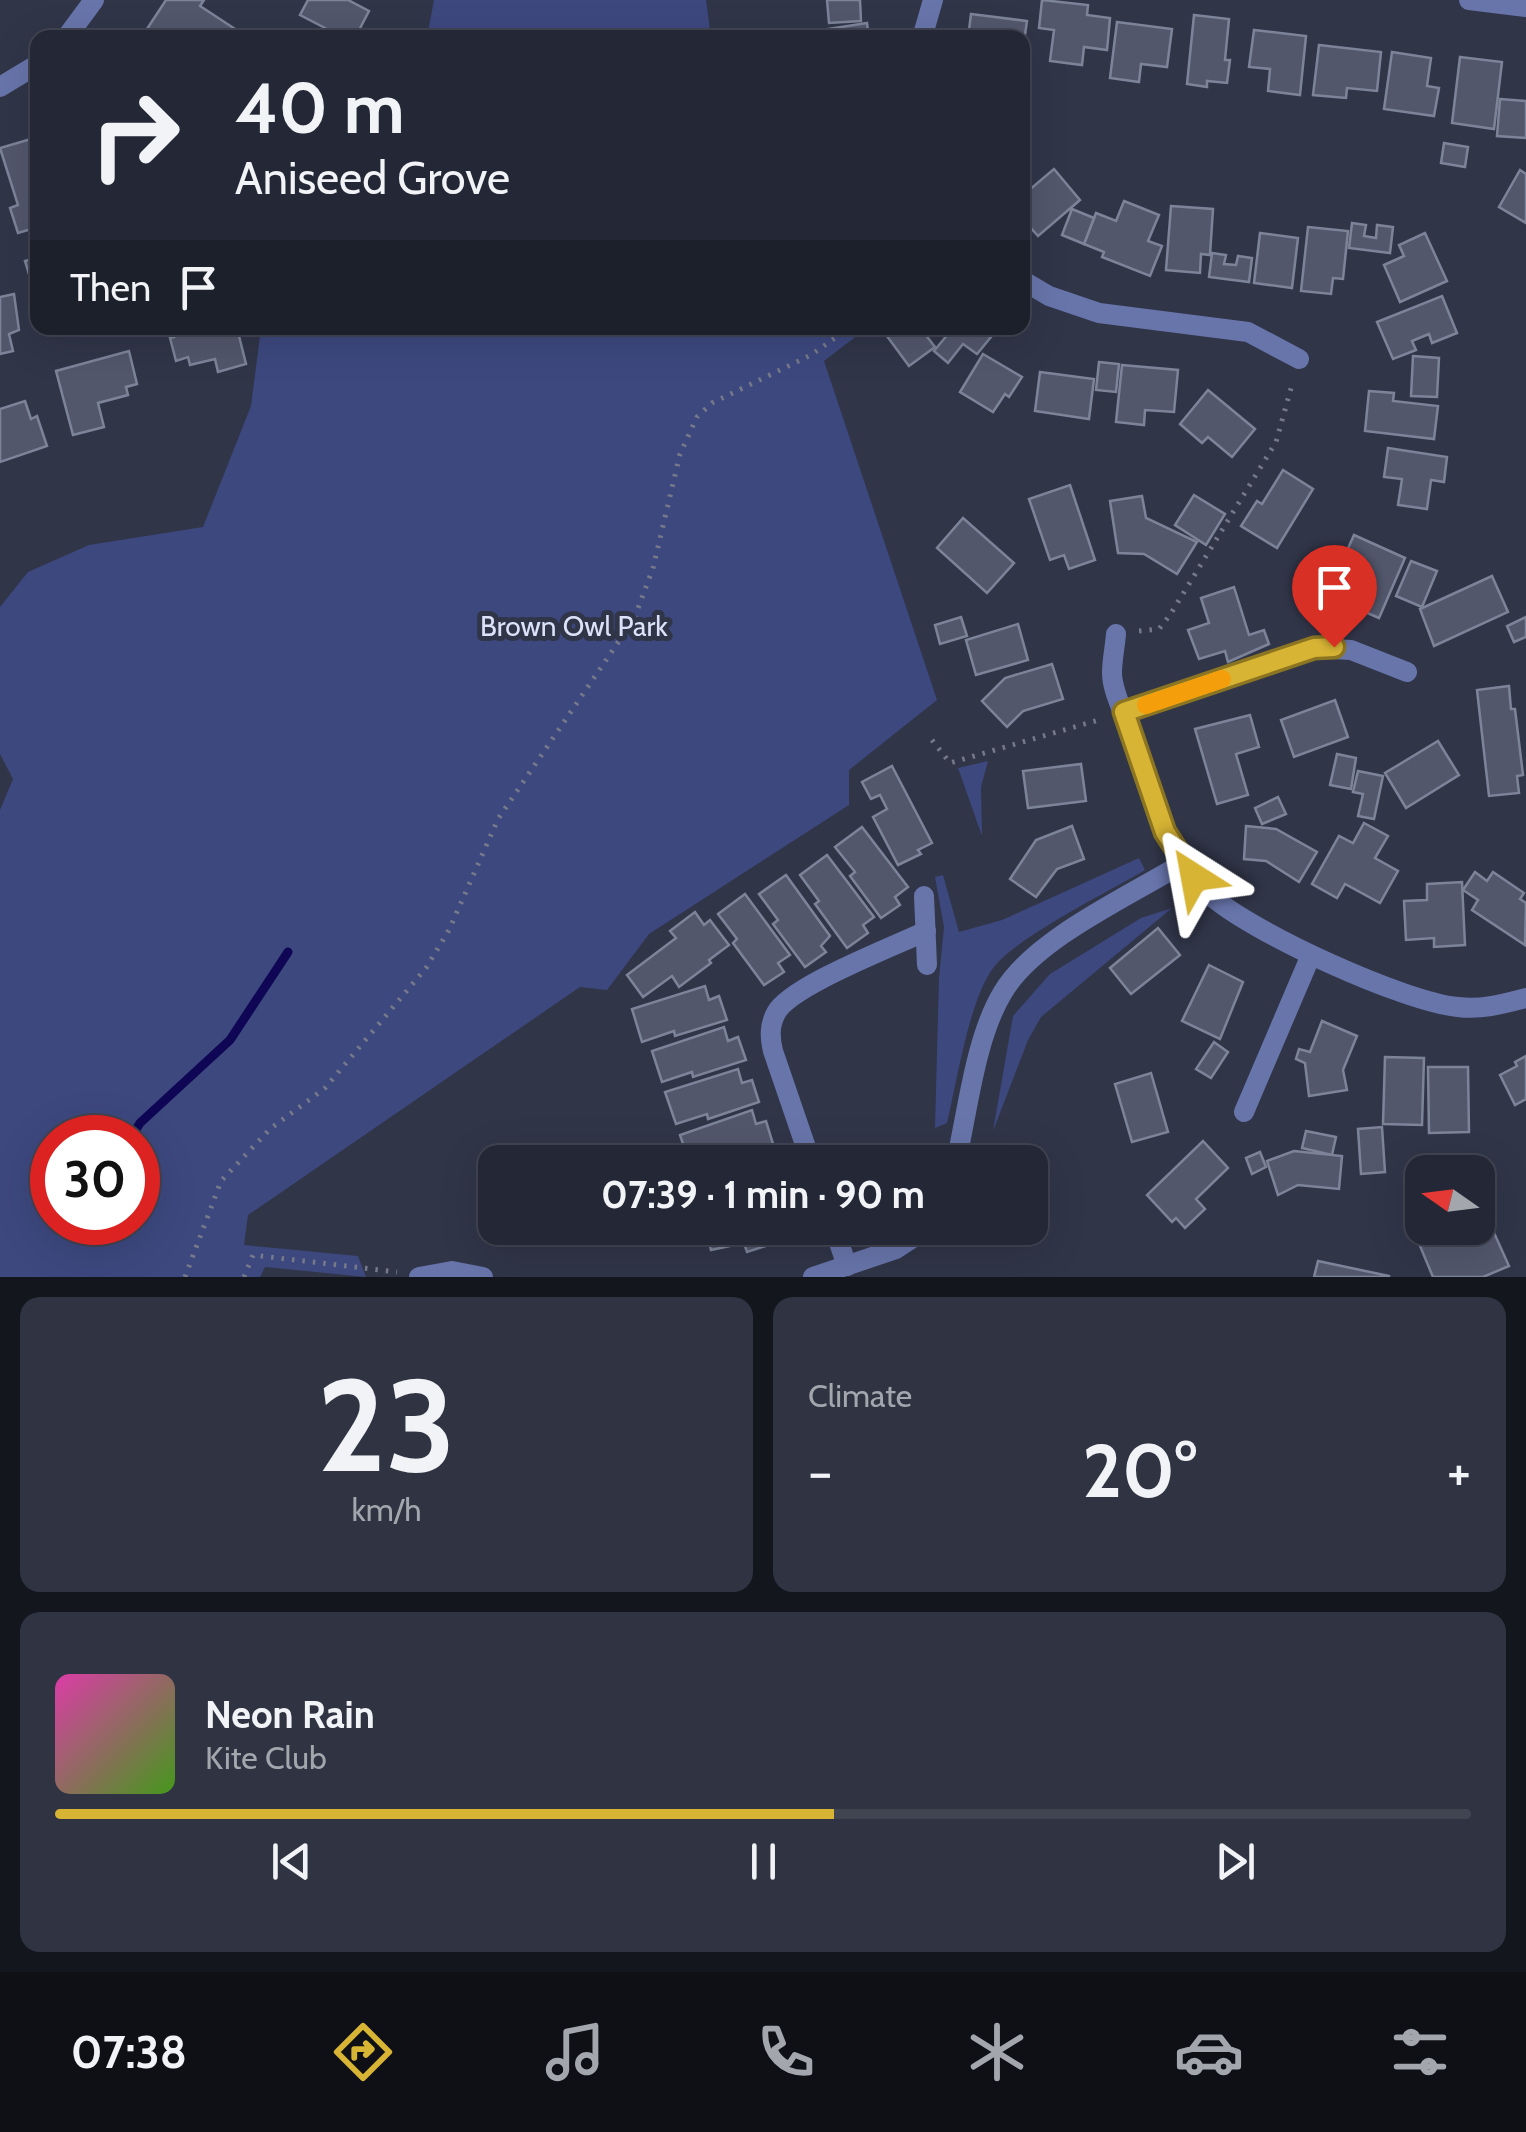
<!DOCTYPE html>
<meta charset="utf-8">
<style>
:root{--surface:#242836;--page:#303442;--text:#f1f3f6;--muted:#a3a6ad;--line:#414451;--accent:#d7b434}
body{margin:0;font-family:Cabin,sans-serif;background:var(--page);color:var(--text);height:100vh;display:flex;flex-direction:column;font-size:38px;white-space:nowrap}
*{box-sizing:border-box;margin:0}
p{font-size:32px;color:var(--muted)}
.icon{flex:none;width:55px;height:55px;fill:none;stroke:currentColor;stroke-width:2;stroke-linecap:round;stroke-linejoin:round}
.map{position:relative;height:1277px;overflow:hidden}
.side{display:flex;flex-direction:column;gap:20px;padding:20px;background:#14161e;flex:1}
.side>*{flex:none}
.top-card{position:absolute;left:30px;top:30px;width:1000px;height:305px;border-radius:20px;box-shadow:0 10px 40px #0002,0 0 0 2px var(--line);background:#242836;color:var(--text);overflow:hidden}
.needle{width:65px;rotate:284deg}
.controls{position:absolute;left:1405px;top:1155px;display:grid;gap:20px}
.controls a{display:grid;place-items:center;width:90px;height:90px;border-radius:20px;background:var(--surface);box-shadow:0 10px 40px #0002,0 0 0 2px var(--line);font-size:50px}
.speed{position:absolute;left:30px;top:1115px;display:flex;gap:20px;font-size:50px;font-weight:700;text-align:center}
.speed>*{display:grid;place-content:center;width:130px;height:130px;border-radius:50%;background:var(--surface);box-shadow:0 10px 40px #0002,0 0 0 2px var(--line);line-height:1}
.speed .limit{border:15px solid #d22;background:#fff;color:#111}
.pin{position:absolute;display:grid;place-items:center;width:85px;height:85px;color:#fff;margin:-102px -42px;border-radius:50% 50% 50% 0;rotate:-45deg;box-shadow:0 0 10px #0007}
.pin .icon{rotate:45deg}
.me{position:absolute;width:110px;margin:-55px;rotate:326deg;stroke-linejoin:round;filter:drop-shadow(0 0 8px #0008)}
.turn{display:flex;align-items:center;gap:35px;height:210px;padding:0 40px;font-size:45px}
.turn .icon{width:130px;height:130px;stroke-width:2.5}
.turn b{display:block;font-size:70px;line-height:85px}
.then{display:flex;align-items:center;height:95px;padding:0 40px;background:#0003;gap:20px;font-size:38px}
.big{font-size:75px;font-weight:700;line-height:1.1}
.side .tile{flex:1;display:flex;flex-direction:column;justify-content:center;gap:15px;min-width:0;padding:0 35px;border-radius:20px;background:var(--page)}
.side .dial{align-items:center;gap:0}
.dial b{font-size:130px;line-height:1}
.song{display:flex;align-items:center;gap:30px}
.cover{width:120px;height:120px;border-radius:15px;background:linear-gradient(135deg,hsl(320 70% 55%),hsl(100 70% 35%))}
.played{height:10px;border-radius:5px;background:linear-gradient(90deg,var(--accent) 55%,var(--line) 55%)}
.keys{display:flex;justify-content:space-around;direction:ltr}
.heat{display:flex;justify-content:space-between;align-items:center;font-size:55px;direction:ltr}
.side .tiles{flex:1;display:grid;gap:20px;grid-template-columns:1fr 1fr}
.tile:last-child{grid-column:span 2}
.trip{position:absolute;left:478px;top:1145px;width:570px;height:100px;border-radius:20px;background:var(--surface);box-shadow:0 10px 40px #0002,0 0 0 2px var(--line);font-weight:700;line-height:100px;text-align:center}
.menu{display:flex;height:160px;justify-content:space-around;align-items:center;background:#0e1016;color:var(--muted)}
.menu .icon{width:70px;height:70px}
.menu .active{color:var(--accent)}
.menu b{font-size:45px;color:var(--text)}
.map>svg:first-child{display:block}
.green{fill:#3d487f;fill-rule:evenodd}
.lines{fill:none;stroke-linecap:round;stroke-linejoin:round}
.stream{stroke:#0f0755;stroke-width:9}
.building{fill:#52576c;stroke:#7d849a;stroke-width:2.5}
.path{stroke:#75798a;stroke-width:5;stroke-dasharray:2.5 8;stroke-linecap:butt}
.street{stroke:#6875ab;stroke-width:20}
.route-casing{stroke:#8c7522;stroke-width:25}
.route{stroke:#d7b434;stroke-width:18}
.slow{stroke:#f59e0b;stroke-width:18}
.labels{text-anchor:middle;stroke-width:10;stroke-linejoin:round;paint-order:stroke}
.park-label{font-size:28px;fill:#dce2f9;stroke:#303548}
</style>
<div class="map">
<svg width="1526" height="1277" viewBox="0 0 1526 1277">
<rect width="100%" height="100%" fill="#303548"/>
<g class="green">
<polygon points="434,0 706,0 711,37 427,37"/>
<path d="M 261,328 L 867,328 L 824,361 L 937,700 L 849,770 L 849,805 L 649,934 L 607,990 L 580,987 L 248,1215 L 244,1245 L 358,1256 L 366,1277 L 265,1267 L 260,1277 L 0,1277 L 0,810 L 13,779 L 0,754 L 0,607 L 28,572 L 89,545 L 203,527 L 251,406 ZM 52,1138 L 138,1138 L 138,1222 L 52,1222 Z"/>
<polygon points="988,761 981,787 982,836 958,768"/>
<path d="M 1139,858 L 1145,870 C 1108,892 1017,937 994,967 C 969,999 957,1082 947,1123 L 935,1128 L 939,978 L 944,927 L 935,877 L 943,875 L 959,932 L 1002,920 Z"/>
<polygon points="1172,908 1041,1017 1028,1040 993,1131 1013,1016 1050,974 1141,918"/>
</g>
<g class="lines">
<polyline class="stream" points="131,1138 140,1123 230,1040 288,952"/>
</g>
<g class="building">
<polygon points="166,0 204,0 200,6 241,33 238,38 160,38 147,29"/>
<polygon points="308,0 348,0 369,11 355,38 320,38 325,28 300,15"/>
<polygon points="827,0 860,0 861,21 829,23"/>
<polygon points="1042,0 1088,5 1087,15 1110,18 1107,50 1084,47 1082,65 1050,61 1054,30 1039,28"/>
<polygon points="971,14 1027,21 1022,55 1022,38 968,38"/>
<polygon points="1194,15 1229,19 1225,60 1230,60 1227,83 1207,81 1207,87 1187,84"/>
<polygon points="1117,22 1172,29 1167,67 1141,64 1139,82 1110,78"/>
<polygon points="867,23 869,38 797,38 796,34"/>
<polygon points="1254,30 1306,36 1300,95 1268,91 1270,69 1249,67"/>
<polygon points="1319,45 1381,52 1377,91 1347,88 1346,98 1313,95"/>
<polygon points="1392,52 1431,58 1427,86 1439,88 1434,116 1384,109"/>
<polygon points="1460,57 1502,62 1494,129 1452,123"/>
<polygon points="1500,99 1526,101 1526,138 1497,136"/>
<polygon points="38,137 38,227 18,233 10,208 18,205 0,148"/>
<polygon points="1444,143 1468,147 1465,167 1441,163"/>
<polygon points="1054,169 1080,200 1038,236 1022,218 1022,196"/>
<polygon points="1520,170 1526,174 1526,223 1499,207"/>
<polygon points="1124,201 1159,215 1148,241 1162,246 1150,276 1102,257 1104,252 1084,244 1096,213 1116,221"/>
<polygon points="1171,206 1213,209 1210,255 1201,254 1200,273 1166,270"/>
<polygon points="1072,209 1094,218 1084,244 1062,235"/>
<polygon points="1352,223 1366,225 1364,236 1376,238 1377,225 1393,227 1390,253 1349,248"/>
<polygon points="1308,227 1348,231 1343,279 1333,278 1331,294 1301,291"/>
<polygon points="1260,233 1298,238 1292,288 1254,283"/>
<polygon points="1425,233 1447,281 1400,302 1384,265 1404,256 1399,245"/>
<polygon points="1212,253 1226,255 1224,264 1236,265 1238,256 1252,258 1249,282 1209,277"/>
<polygon points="38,258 38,304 25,261"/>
<polygon points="14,294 19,330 9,334 13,351 0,354 0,297"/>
<polygon points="1442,296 1457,333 1432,343 1429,334 1412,341 1416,350 1393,359 1377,322"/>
<polygon points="172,328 237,328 246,364 218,372 215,359 190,365 188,357 176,361 170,338 174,337"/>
<polygon points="881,328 934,328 925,334 935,347 909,366"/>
<polygon points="953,328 979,328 991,337 977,354 963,344 948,363 934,351"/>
<polygon points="129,351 137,384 126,387 128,395 98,403 104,427 73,435 56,371"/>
<polygon points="983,354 1022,377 1009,397 1005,394 993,412 960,392"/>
<polygon points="1413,356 1439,358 1437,397 1411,396"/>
<polygon points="1099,362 1119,364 1116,392 1096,390"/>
<polygon points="1122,365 1178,370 1174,412 1145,410 1144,425 1116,422"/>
<polygon points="1040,372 1094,379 1089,419 1035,411"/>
<polygon points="1208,390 1255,429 1232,457 1208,437 1202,443 1180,424"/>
<polygon points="1369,391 1394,393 1393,401 1438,406 1434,439 1365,431"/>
<polygon points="25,401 31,419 37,416 47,446 0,462 0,409"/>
<polygon points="1388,448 1447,457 1444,482 1431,480 1427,509 1398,505 1402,479 1384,477"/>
<polygon points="1283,470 1313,489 1277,548 1241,526 1257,501 1262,504"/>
<polygon points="1070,485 1095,560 1069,569 1064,555 1050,560 1029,499"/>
<polygon points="1194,495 1225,514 1206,545 1175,525"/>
<polygon points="1142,496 1146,518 1197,542 1177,574 1144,554 1118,553 1110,501"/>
<polygon points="963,518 1014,563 987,593 937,548"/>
<polygon points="1354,535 1405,558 1379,618 1342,602 1357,569 1342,562"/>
<polygon points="1411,561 1437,571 1422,607 1396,596"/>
<polygon points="1492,576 1508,612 1434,646 1420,609"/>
<polygon points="1234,587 1249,635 1264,630 1269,644 1228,662 1225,651 1199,659 1188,630 1209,623 1201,598"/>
<polygon points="961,617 967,636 940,644 935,625"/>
<polygon points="1526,617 1526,637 1514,642 1507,626"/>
<polygon points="1018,624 1028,660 976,675 966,640"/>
<polygon points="1052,664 1063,699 1023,711 1007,727 982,701 1005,678"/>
<polygon points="1509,686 1511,709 1515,709 1523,775 1517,776 1519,793 1489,796 1477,690"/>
<polygon points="1335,700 1348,737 1294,757 1281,720"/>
<polygon points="1250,715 1259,747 1236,754 1248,795 1217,804 1195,729"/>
<polygon points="1438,741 1459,775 1406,808 1385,773"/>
<polygon points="1337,754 1356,758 1351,789 1330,785"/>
<polygon points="1081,764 1086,801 1028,808 1023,771"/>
<polygon points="892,766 932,843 918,850 921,854 898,865 873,817 887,809 880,795 871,799 862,782"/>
<polygon points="1358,771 1383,776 1374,819 1358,816 1363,794 1353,792"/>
<polygon points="1278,797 1286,814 1262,824 1255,808"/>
<polygon points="1364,823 1388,836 1375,858 1398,871 1380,903 1345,884 1337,898 1312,884 1339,836 1353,843"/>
<polygon points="1072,826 1084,859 1057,869 1036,897 1010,879 1036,840"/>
<polygon points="1246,826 1276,829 1317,852 1299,882 1266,861 1244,859"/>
<polygon points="862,827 908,887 895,897 900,905 881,918 850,876 855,872 835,847"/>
<polygon points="827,855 874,917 863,925 868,933 847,948 815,904 819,901 800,875"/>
<polygon points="1475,872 1487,881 1493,872 1524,893 1520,899 1526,903 1525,945 1472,910 1478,900 1463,890"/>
<polygon points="786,875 830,936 821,946 826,952 805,967 773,924 778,920 759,894"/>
<polygon points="1462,882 1465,945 1434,947 1434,938 1406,940 1404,901 1427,900 1427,884"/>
<polygon points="745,894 790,955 778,963 784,972 764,985 733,943 737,939 718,914"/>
<polygon points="695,912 704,925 710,920 729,945 709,960 711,963 679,987 672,976 643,997 627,975 676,938 670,931"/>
<polygon points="1158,928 1180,955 1131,994 1110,968"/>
<polygon points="1209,965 1243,982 1220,1039 1182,1021"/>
<polygon points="705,986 709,1000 719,996 727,1020 675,1036 674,1031 642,1042 632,1009"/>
<polygon points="1322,1021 1357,1036 1343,1070 1347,1090 1309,1096 1305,1063 1296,1059 1299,1049 1310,1052"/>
<polygon points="724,1027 728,1041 738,1037 746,1060 693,1077 692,1072 662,1082 652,1051"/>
<polygon points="1214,1042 1228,1052 1211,1078 1196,1069"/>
<polygon points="1526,1056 1526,1099 1515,1105 1500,1075 1517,1066 1515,1062"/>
<polygon points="1385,1057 1424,1058 1422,1125 1383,1124"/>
<polygon points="1428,1067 1468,1067 1469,1132 1429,1133"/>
<polygon points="738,1069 742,1083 752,1080 759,1102 708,1119 707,1114 676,1124 665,1092"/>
<polygon points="1151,1073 1168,1132 1132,1142 1115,1084"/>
<polygon points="752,1110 756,1124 766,1121 773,1144 722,1160 720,1155 689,1162 680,1135"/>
<polygon points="1382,1127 1385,1172 1361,1174 1358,1129"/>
<polygon points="1306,1131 1336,1137 1332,1155 1302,1148"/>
<polygon points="1203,1141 1228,1168 1196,1199 1205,1209 1185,1228 1176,1218 1172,1222 1147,1195"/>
<polygon points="1294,1151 1342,1156 1339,1189 1298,1185 1278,1195 1267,1161"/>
<polygon points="1260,1152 1266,1167 1252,1174 1246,1158"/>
<polygon points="1491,1226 1509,1266 1483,1277 1433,1277 1420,1246 1457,1230 1460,1239"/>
<polygon points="705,1228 796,1228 799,1235 747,1252 744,1243 711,1250"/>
<polygon points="1318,1261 1389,1276 1389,1277 1314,1277"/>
</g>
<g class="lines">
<g class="path">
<polyline points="1139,631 1159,629 1170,615 1276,442 1293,381"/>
<polyline points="932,740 950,763 1102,719"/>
<polyline points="185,1277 221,1181 270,1129 325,1088 426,968 449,930 498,819 634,619 653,568 680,454 697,417 712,403 811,355 849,328"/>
<polyline points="244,1277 253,1255 397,1272"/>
</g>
<g class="street">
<polyline points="1469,0 1526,7"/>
<polyline points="66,38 94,0"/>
<polyline points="922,38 933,0"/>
<polyline points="0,87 38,64"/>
<polyline points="1022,280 1049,296 1099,313 1248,332 1299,359"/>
<path d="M 1116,634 C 1115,647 1112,660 1112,673 C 1112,691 1124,713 1130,731 C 1150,788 1164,851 1209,894 C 1250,932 1404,1002 1458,1007 C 1482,1010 1503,1004 1526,998"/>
<polyline points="1124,712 1314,648 1351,650 1407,672"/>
<polyline points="924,896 927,965"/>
<polyline points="1244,1112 1311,955"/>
<path d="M 811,1162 L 773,1051 C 770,1038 769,1026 776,1013 C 790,986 893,947 926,931"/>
<path d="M 956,1162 C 968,1110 975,1038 1003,992 C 1035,938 1130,896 1183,863"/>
<polyline points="834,1228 847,1266"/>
<polyline points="419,1277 452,1271 483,1277"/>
<polyline points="813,1277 896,1249 928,1228"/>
</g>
</g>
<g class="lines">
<g class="route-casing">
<polyline id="route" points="1194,877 1165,832 1124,712 1314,648 1334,647"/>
</g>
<use href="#route" class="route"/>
<polyline class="slow" points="1146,705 1222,679"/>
</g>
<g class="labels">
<g class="park-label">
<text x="574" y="636">Brown Owl Park</text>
</g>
</g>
</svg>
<div class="controls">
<a><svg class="needle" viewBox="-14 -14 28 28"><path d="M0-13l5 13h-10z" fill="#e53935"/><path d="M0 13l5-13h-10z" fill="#a3a6ad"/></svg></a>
</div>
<div class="speed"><div class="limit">30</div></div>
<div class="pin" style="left:1334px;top:647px;background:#d93025"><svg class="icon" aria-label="arrive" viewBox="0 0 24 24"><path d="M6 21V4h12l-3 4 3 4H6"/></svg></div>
<svg class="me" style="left:1194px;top:877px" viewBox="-20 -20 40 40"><path d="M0-17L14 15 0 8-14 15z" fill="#d7b434" stroke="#fff" stroke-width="4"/></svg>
<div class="trip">07:39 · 1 min · 90 m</div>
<div class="top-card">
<div class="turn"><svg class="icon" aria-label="right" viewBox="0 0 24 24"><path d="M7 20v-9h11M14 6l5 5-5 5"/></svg><div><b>40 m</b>Aniseed Grove</div></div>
<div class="then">Then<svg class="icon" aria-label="arrive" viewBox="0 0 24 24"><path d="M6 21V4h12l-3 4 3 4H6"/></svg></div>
</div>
</div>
<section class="side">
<div class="tiles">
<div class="tile dial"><b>23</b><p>km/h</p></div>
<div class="tile"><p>Climate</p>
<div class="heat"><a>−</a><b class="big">20°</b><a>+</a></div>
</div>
<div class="tile">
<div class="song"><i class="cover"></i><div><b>Neon Rain</b><p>Kite Club</p></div></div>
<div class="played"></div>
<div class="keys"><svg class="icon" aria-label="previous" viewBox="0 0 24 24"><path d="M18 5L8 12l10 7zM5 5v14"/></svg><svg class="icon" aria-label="pause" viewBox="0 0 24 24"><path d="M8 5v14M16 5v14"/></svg><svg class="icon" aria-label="next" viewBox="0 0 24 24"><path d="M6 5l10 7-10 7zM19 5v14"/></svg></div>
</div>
</div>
</section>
<nav class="menu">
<b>07:38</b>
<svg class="icon active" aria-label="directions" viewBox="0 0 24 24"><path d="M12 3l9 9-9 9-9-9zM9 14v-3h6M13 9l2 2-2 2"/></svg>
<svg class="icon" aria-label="music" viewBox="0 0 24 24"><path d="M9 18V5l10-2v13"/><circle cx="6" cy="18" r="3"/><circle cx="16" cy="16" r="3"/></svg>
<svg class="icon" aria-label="phone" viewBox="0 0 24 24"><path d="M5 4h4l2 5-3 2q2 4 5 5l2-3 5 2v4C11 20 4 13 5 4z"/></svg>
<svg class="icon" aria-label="climate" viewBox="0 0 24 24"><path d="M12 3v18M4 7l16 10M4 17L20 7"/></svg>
<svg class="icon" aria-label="car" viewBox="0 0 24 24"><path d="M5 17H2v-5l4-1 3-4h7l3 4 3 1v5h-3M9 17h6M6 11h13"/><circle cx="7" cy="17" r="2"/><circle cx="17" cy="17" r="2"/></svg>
<svg class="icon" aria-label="filters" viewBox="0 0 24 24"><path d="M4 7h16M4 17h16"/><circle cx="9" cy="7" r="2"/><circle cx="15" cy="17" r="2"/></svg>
</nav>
